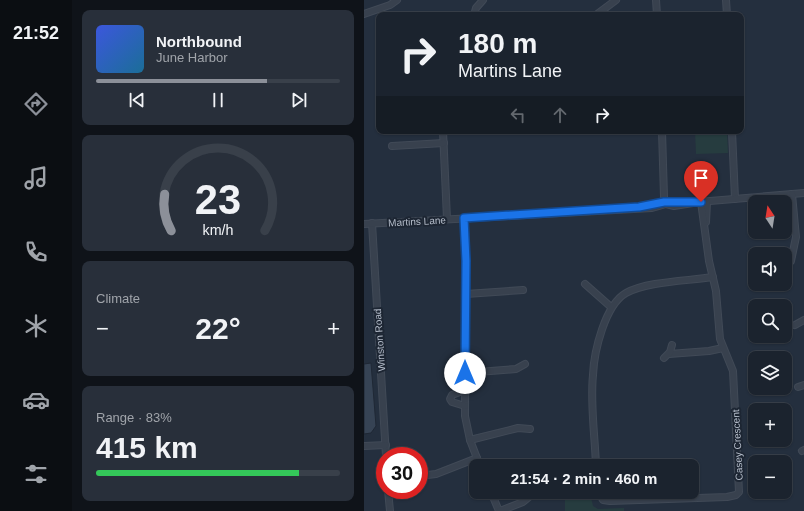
<!DOCTYPE html>
<meta charset="utf-8">
<style>
:root{--surface:#1b232e;--page:#282f3a;--text:#f1f3f6;--muted:#a0a4aa;--line:#39404a;--accent:#8c9099}
body{margin:0;font-family:Arial,sans-serif;background:var(--page);color:var(--text);height:100vh;display:flex;flex-direction:column;font-size:15px;white-space:nowrap}
*{box-sizing:border-box;margin:0}
p{font-size:13px;color:var(--muted)}
.icon{flex:none;width:22px;height:22px;fill:none;stroke:currentColor;stroke-width:2;stroke-linecap:round;stroke-linejoin:round}
.map{position:relative;flex:1;overflow:hidden}
.details{display:flex;flex-direction:column;gap:10px;padding:10px;background:#0f1319;width:292px}
.details>*{flex:none}
.top-card{position:absolute;left:12px;top:12px;width:368px;height:122px;border-radius:8px;box-shadow:0 1px 3px #0004,0 0 0 1px var(--line);background:#1b232e;color:var(--text);overflow:hidden}
.needle{width:26px;rotate:348deg}
.controls{position:absolute;left:384px;top:195px;display:grid;gap:8px}
.controls a{display:grid;place-items:center;width:44px;height:44px;border-radius:8px;background:var(--surface);box-shadow:0 1px 3px #0004,0 0 0 1px var(--line);font-size:20px}
.speed{position:absolute;left:12px;top:447px;display:flex;gap:8px;font-size:20px;font-weight:700;text-align:center}
.speed>*{display:grid;place-content:center;width:52px;height:52px;border-radius:50%;background:var(--surface);box-shadow:0 1px 3px #0004,0 0 0 1px var(--line);line-height:1}
.speed .limit{border:6px solid #d22;background:#fff;color:#111}
.pin{position:absolute;display:grid;place-items:center;width:34px;height:34px;color:#fff;margin:-41px -17px;border-radius:50% 50% 50% 0;rotate:-45deg;box-shadow:0 0 4px #0007}
.pin .icon{rotate:45deg}
.me{position:absolute;width:44px;margin:-22px;rotate:0deg;stroke-linejoin:round;filter:drop-shadow(0 0 3px #0008)}
.turn{display:flex;align-items:center;gap:14px;height:84px;padding:0 16px;font-size:18px}
.turn .icon{width:52px;height:52px;stroke-width:2.5}
.turn b{display:block;font-size:28px;line-height:34px}
.lanes{display:flex;align-items:center;height:38px;padding:0 16px;background:#0003;justify-content:center;gap:20px;direction:ltr}
.lanes .off{opacity:.35}
.big{font-size:30px;font-weight:800;line-height:1.1}
.details .widget{flex:1;display:flex;flex-direction:column;justify-content:center;gap:6px;min-width:0;padding:0 14px;border-radius:8px;background:var(--page)}
.details .dial{align-items:center;gap:0}
.dial svg{height:104px;overflow:visible;fill:none;stroke:var(--line);stroke-width:7;stroke-linecap:round;text-anchor:middle}
.dial text{fill:var(--text);stroke:none}
.song{display:flex;align-items:center;gap:12px}
.cover{width:48px;height:48px;border-radius:6px;background:linear-gradient(135deg,hsl(230 70% 55%),hsl(200 70% 35%))}
.played{height:4px;border-radius:2px;background:linear-gradient(90deg,var(--accent) 70%,var(--line) 70%)}
.keys{display:flex;justify-content:space-around;direction:ltr}
.heat{display:flex;justify-content:space-between;align-items:center;font-size:22px;direction:ltr}
.charge{height:6px;border-radius:3px;background:linear-gradient(90deg,#34c759 83%,var(--line) 0)}
.trip{position:absolute;left:105px;top:459px;width:230px;height:40px;border-radius:8px;background:var(--surface);box-shadow:0 1px 3px #0004,0 0 0 1px var(--line);font-weight:800;line-height:40px;text-align:center}
main{display:flex;flex:1;min-height:0}
.tab-bar{display:flex;flex-direction:column;width:72px;justify-content:space-around;align-items:center;background:#0b0e12;color:var(--muted)}
.tab-bar .icon{width:28px;height:28px}
.tab-bar .selected{color:var(--accent)}
.tab-bar b{font-size:18px;color:var(--text)}
.map>svg:first-child{display:block}
.green{fill:#263c3f}
.building{fill:#364354;stroke:#1f2835}
.lines{fill:none;stroke-linecap:round;stroke-linejoin:round}
.minor-casing{stroke:#414a57;stroke-width:8}
.minor{stroke:#38414e;stroke-width:6}
.route-casing{stroke:#114b97;stroke-width:10}
.route{stroke:#1a73e8;stroke-width:7}
.labels{text-anchor:middle;stroke-width:4;stroke-linejoin:round;paint-order:stroke}
.street-label{font-size:10px;fill:#b4bcc9;stroke:#1d2633}
</style>
<main>
<nav class="tab-bar">
<b>21:52</b>
<svg class="icon selected" aria-label="directions" viewBox="0 0 24 24"><path d="M12 3l9 9-9 9-9-9zM9 14v-3h6M13 9l2 2-2 2"/></svg>
<svg class="icon" aria-label="music" viewBox="0 0 24 24"><path d="M9 18V5l10-2v13"/><circle cx="6" cy="18" r="3"/><circle cx="16" cy="16" r="3"/></svg>
<svg class="icon" aria-label="phone" viewBox="0 0 24 24"><path d="M5 4h4l2 5-3 2q2 4 5 5l2-3 5 2v4C11 20 4 13 5 4z"/></svg>
<svg class="icon" aria-label="climate" viewBox="0 0 24 24"><path d="M12 3v18M4 7l16 10M4 17L20 7"/></svg>
<svg class="icon" aria-label="car" viewBox="0 0 24 24"><path d="M5 17H2v-5l4-1 3-4h7l3 4 3 1v5h-3M9 17h6M6 11h13"/><circle cx="7" cy="17" r="2"/><circle cx="17" cy="17" r="2"/></svg>
<svg class="icon" aria-label="filters" viewBox="0 0 24 24"><path d="M4 7h16M4 17h16"/><circle cx="9" cy="7" r="2"/><circle cx="15" cy="17" r="2"/></svg>
</nav>
<section class="details">
<div class="widget">
<div class="song"><i class="cover"></i><div><b>Northbound</b><p>June Harbor</p></div></div>
<div class="played"></div>
<div class="keys"><svg class="icon" aria-label="previous" viewBox="0 0 24 24"><path d="M18 5L8 12l10 7zM5 5v14"/></svg><svg class="icon" aria-label="pause" viewBox="0 0 24 24"><path d="M8 5v14M16 5v14"/></svg><svg class="icon" aria-label="next" viewBox="0 0 24 24"><path d="M6 5l10 7-10 7zM19 5v14"/></svg></div>
</div>
<div class="widget dial"><svg viewBox="0 0 100 80">
<path d="M14 69A42 42 0 1 1 86 69"/>
<path d="M14 69A42 42 0 0 1 9 41" stroke="#8c9099"/>
<text x="50" y="56" font-size="32" font-weight="700">23</text>
<text x="50" y="72" font-size="11">km/h</text>
</svg></div>
<div class="widget"><p>Climate</p>
<div class="heat"><a>−</a><b class="big">22°</b><a>+</a></div>
</div>
<div class="widget"><p>Range · 83%</p><b class="big">415 km</b><div class="charge"></div></div>
</section>
<div class="map">
<svg width="440" height="511" viewBox="0 0 440 511">
<rect width="100%" height="100%" fill="#242f3e"/>
<g class="green">
<polygon points="331,131 363,131 364,153 332,154"/>
<polygon points="227,497 229,506 234,509 260,508 260,511 201,511 201,499"/>
</g>
<polygon class="building" points="7,363 12,426 7,433 0,434 0,364"/>
<g class="lines">
<g class="minor-casing">
<g id="minor">
<polyline points="292,0 293,15"/>
<polyline points="362,0 363,15"/>
<polyline points="0,14 26,5 33,0"/>
<polyline points="110,15 112,8 119,0"/>
<polyline points="232,15 252,0"/>
<polyline points="79,131 83,219"/>
<polyline points="298,131 300,197 302,204"/>
<polyline points="368,131 371,199"/>
<polyline points="28,146 80,143"/>
<polyline points="334,202 440,193"/>
<polyline points="100,218 102,261 101,416 106,440 116,466"/>
<polyline points="342,222 343,202"/>
<polyline points="8,223 22,456"/>
<polyline points="0,224 288,208 302,204 310,206 329,203"/>
<polyline points="427,261 432,237 428,194"/>
<polyline points="221,284 247,307"/>
<polyline points="102,294 159,290"/>
<polyline points="431,325 440,320"/>
<polyline points="305,354 345,351 359,348"/>
<polyline points="300,358 306,352 308,345"/>
<polyline points="101,373 152,369 161,364"/>
<polyline points="434,387 440,385"/>
<polyline points="101,390 88,395 86,399 88,402 101,406"/>
<polyline points="106,440 154,428 166,429"/>
<polyline points="0,446 22,445"/>
<polyline points="438,451 440,450"/>
<path d="M 232,466 C 231,436 226,404 229,375 C 230,351 241,305 262,293 C 284,281 325,281 349,277"/>
<polyline points="55,476 72,474 113,458"/>
<polyline points="24,490 26,511"/>
<polyline points="127,492 135,511"/>
<polyline points="234,492 239,500 246,501 363,497 372,495 375,492 369,371 356,339 352,291 345,261 337,202"/>
<polyline points="136,511 159,502 170,493"/>
</g>
</g>
<use href="#minor" class="minor"/>
</g>
<g class="lines">
<g class="route-casing">
<polyline id="route" points="101,373 102,261 100,218 275,207 300,202 337,202"/>
</g>
<use href="#route" class="route"/>
</g>
<g class="labels">
<g class="street-label">
<text transform="translate(53 221) rotate(-3)" y="4">Martins Lane</text>
<text transform="translate(15 340) rotate(-94)" y="4">Winston Road</text>
<text transform="translate(373 445) rotate(-93)" y="4">Casey Crescent</text>
</g>
</g>
</svg>
<div class="controls">
<a><svg class="needle" viewBox="-14 -14 28 28"><path d="M0-13l5 13h-10z" fill="#e53935"/><path d="M0 13l5-13h-10z" fill="#a0a4aa"/></svg></a>
<a><svg class="icon" aria-label="sound" viewBox="0 0 24 24"><path d="M4 9h4l5-4v14l-5-4H4zM17 9q2 3 0 6"/></svg></a>
<a><svg class="icon" aria-label="search" viewBox="0 0 24 24"><circle cx="10" cy="10" r="6"/><path d="M15 15l6 6"/></svg></a>
<a><svg class="icon" aria-label="layers" viewBox="0 0 24 24"><path d="M12 4l9 5-9 5-9-5zM3 14l9 5 9-5"/></svg></a>
<a>+</a>
<a>−</a>
</div>
<div class="speed"><div class="limit">30</div></div>
<div class="pin" style="left:337px;top:202px;background:#d93025"><svg class="icon" aria-label="arrive" viewBox="0 0 24 24"><path d="M6 21V4h12l-3 4 3 4H6"/></svg></div>
<svg class="me" style="left:101px;top:373px" viewBox="-20 -20 40 40"><circle r="19" fill="#fff"/><path d="M0-13L10 11 0 6-10 11z" fill="#1a73e8"/></svg>
<div class="trip">21:54 · 2 min · 460 m</div>
<div class="top-card">
<div class="turn"><svg class="icon" aria-label="right" viewBox="0 0 24 24"><path d="M7 20v-9h11M14 6l5 5-5 5"/></svg><div><b>180 m</b>Martins Lane</div></div>
<div class="lanes"><svg class="icon off" aria-label="left" viewBox="0 0 24 24"><path d="M17 20v-9H6M10 6l-5 5 5 5"/></svg><svg class="icon off" aria-label="ahead" viewBox="0 0 24 24"><path d="M12 20V5M6 11l6-6 6 6"/></svg><svg class="icon" aria-label="right" viewBox="0 0 24 24"><path d="M7 20v-9h11M14 6l5 5-5 5"/></svg></div>
</div>
</div>
</main>
